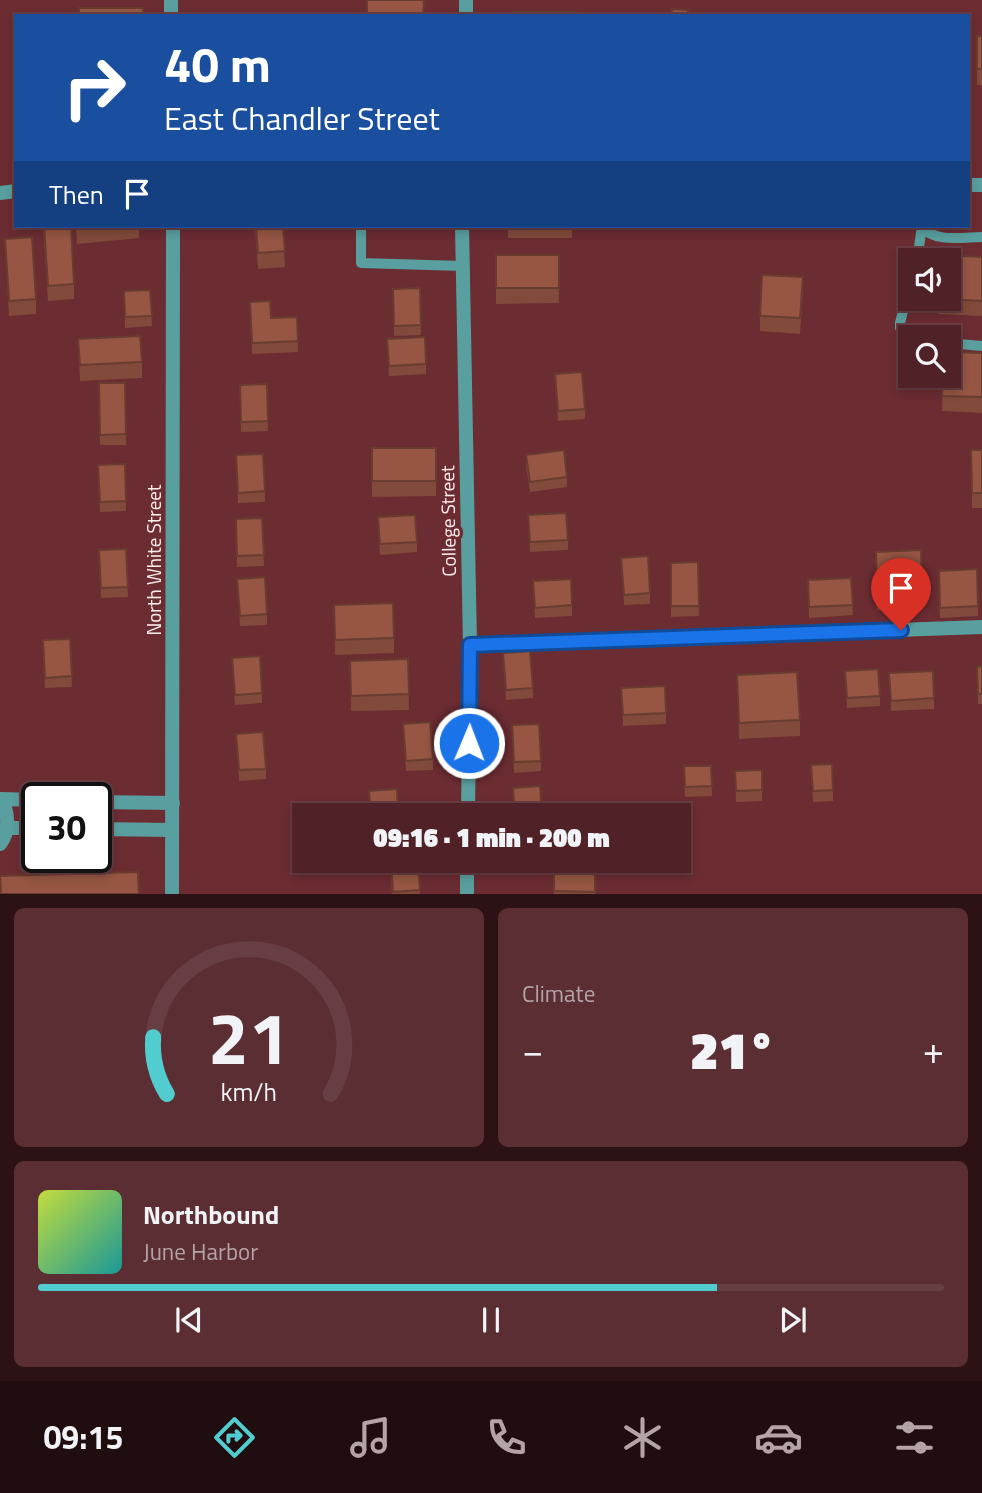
<!DOCTYPE html>
<meta charset="utf-8">
<style>
:root{--surface:#502126;--page:#5a2e32;--text:#f1f3f6;--muted:#b4a3a7;--line:#673e43;--accent:#52cdcf}
body{margin:0;font-family:"Titillium Web",sans-serif;background:var(--page);color:var(--text);height:100vh;display:flex;flex-direction:column;font-size:26px;white-space:nowrap}
*{box-sizing:border-box;margin:0}
p{font-size:23px;color:var(--muted)}
.icon{flex:none;width:38px;height:38px;fill:none;stroke:currentColor;stroke-width:2;stroke-linecap:round;stroke-linejoin:round}
.map{position:relative;height:894px;overflow:hidden}
.panel{display:flex;flex-direction:column;gap:14px;padding:14px;background:#2c1215;flex:1}
.panel>*{flex:none}
.banner{position:absolute;left:14px;top:14px;width:956px;height:214px;border-radius:0px;box-shadow:0 4px 10px #0003,0 0 0 2px var(--line);background:#1a4fa0;color:#fff;overflow:hidden}
.tools{position:absolute;left:898px;top:248px;display:grid;gap:14px}
.tools a{display:grid;place-items:center;width:63px;height:63px;border-radius:0px;background:var(--surface);box-shadow:0 4px 10px #0003,0 0 0 2px var(--line);font-size:35px}
.speed{position:absolute;left:21px;top:782px;display:flex;gap:14px;font-size:35px;font-weight:700;text-align:center}
.speed>*{display:grid;place-content:center;width:91px;height:91px;border-radius:50%;background:var(--surface);box-shadow:0 4px 10px #0003,0 0 0 2px var(--line);line-height:1}
.speed .limit{border:4px solid #111;border-radius:10px;background:#fff;color:#111}
.pin{position:absolute;display:grid;place-items:center;width:60px;height:60px;color:#fff;margin:-72px -30px;border-radius:50% 50% 50% 0;rotate:-45deg;box-shadow:0 0 7px #0007}
.pin .icon{rotate:45deg}
.me{position:absolute;width:77px;margin:-38px;rotate:1deg;stroke-linejoin:round;filter:drop-shadow(0 0 5px #0008)}
.turn{display:flex;align-items:center;gap:24px;height:147px;padding:0 35px;font-size:32px}
.turn .icon{width:91px;height:91px;stroke-width:2.5}
.turn b{display:block;font-size:49px;line-height:60px}
.then{display:flex;align-items:center;height:66px;padding:0 35px;background:#0003;gap:14px;font-size:26px}
.big{font-size:52px;font-weight:800;line-height:1.1}
.panel .card{flex:1;display:flex;flex-direction:column;justify-content:center;gap:10px;min-width:0;padding:0 24px;border-radius:10px;background:var(--page)}
.panel .dial{align-items:center;gap:0}
.dial svg{height:182px;overflow:visible;fill:none;stroke:var(--line);stroke-width:7;stroke-linecap:round;text-anchor:middle}
.dial text{fill:var(--text);stroke:none}
.song{display:flex;align-items:center;gap:21px}
.cover{width:84px;height:84px;border-radius:10px;background:linear-gradient(135deg,hsl(70 70% 55%),hsl(180 70% 35%))}
.played{height:7px;border-radius:4px;background:linear-gradient(90deg,var(--accent) 75%,var(--line) 75%)}
.keys{display:flex;justify-content:space-around;direction:ltr}
.heat{display:flex;justify-content:space-between;align-items:center;font-size:38px;direction:ltr}
.panel .tiles{flex:1;display:grid;gap:14px;grid-template-columns:1fr 1fr}
.card:last-child{grid-column:span 2}
.trip{position:absolute;left:292px;top:803px;width:399px;height:70px;border-radius:0px;background:var(--surface);box-shadow:0 4px 10px #0003,0 0 0 2px var(--line);font-weight:800;line-height:70px;text-align:center}
.tab-bar{display:flex;height:112px;justify-content:space-around;align-items:center;background:#200d0f;color:var(--muted)}
.tab-bar .icon{width:49px;height:49px}
.tab-bar .selected{color:var(--accent)}
.tab-bar b{font-size:32px;color:var(--text)}
.map>svg:first-child{display:block}
.lines{fill:none;stroke-linecap:round;stroke-linejoin:round}
.service{stroke:#5a9f9f;stroke-width:10}
.minor{stroke:#5a9f9f;stroke-width:14}
.tertiary{stroke:#5a9f9f;stroke-width:14}
.wall{fill:#814a3a}
.building{fill:#965643;stroke:#693c2f;stroke-width:2}
.route-casing{stroke:#114b97;stroke-width:18}
.route{stroke:#1a73e8;stroke-width:12}
.labels{text-anchor:middle;stroke-width:7;stroke-linejoin:round;paint-order:stroke}
.street-label{font-size:19px;fill:#feeded;stroke:#6b2c32}
</style>
<div class="map">
<svg width="982" height="895" viewBox="0 0 982 895">
<rect width="100%" height="100%" fill="#6b2c32"/>
<g class="lines">
<g class="service">
<polyline points="361,226 361,263 463,266"/>
<path d="M 922,227 C 935,243 963,237 982,237"/>
<polyline points="917,261 922,226"/>
<polyline points="910,283 900,323 900,328 913,338"/>
<polyline points="948,343 982,346"/>
</g>
<g class="minor">
<polyline points="466,16 466,0"/>
<polyline points="462,226 470,645 468,816"/>
<polyline points="470,645 982,627"/>
<polyline points="0,799 37,800"/>
<polyline points="96,802 173,803"/>
<polyline points="7,828 37,828"/>
<polyline points="96,829 172,830"/>
<path d="M 0,844 C 9,833 10,811 0,799"/>
<polyline points="172,895 173,226"/>
<polyline points="467,895 467,861"/>
</g>
<g class="tertiary">
<polyline points="171,0 171,16"/>
<polyline points="968,185 982,185"/>
<polyline points="0,193 16,191"/>
</g>
</g>
<g class="wall">
<rect x="977" y="36" width="5" height="49"/>
<polygon points="43,226 74,284 74,299 48,301"/>
<polygon points="76,226 139,226 139,238 77,244"/>
<polygon points="255,226 283,226 285,267 258,269"/>
<rect x="508" y="226" width="64" height="12"/>
<polygon points="5,239 36,299 36,314 9,316"/>
<polygon points="496,255 559,255 559,303 496,304"/>
<polygon points="982,257 982,316 938,314 938,299"/>
<polygon points="420,288 421,335 394,336 393,289"/>
<polygon points="150,290 152,326 125,328 124,291"/>
<polygon points="803,292 800,334 760,331 760,316"/>
<polygon points="250,302 271,318 297,317 298,352 252,354"/>
<polygon points="78,339 142,362 142,378 80,381"/>
<polygon points="387,339 426,364 426,374 389,376"/>
<polygon points="982,353 982,413 942,411 943,376"/>
<polygon points="555,374 585,409 585,419 558,421"/>
<polygon points="99,383 125,383 126,445 100,445"/>
<polygon points="267,384 268,431 241,432 240,395"/>
<polygon points="372,448 436,448 436,496 372,497"/>
<polygon points="971,450 982,450 982,508 972,508"/>
<polygon points="526,455 567,477 567,487 530,492 526,466"/>
<polygon points="125,464 126,511 100,512 98,475"/>
<polygon points="236,466 265,491 265,502 238,503"/>
<polygon points="528,515 568,540 568,550 530,552"/>
<polygon points="378,517 417,542 417,552 380,555"/>
<polygon points="262,518 264,566 237,567 236,529"/>
<polygon points="126,549 128,597 101,598 99,550"/>
<polygon points="921,550 922,609 877,610 876,552"/>
<polygon points="621,558 650,593 650,604 624,605"/>
<polygon points="698,562 699,616 671,617 671,563"/>
<polygon points="977,569 978,616 940,618 939,581"/>
<polygon points="851,578 853,615 809,618 808,580"/>
<polygon points="237,579 267,614 267,625 240,626"/>
<polygon points="533,581 572,605 572,616 535,618"/>
<polygon points="334,605 394,638 394,653 335,655"/>
<polygon points="70,639 72,687 45,688 43,640"/>
<polygon points="503,653 533,688 533,698 506,700"/>
<polygon points="232,658 262,693 262,703 235,705"/>
<polygon points="408,659 409,710 351,711 350,661"/>
<polygon points="982,666 982,704 978,704 977,667"/>
<polygon points="845,671 880,696 880,706 847,708"/>
<polygon points="889,673 934,698 934,709 891,711"/>
<polygon points="737,675 800,720 800,736 739,739"/>
<polygon points="621,688 666,713 666,724 623,726"/>
<polygon points="403,724 433,759 433,770 406,771"/>
<polygon points="512,725 541,761 541,771 514,773"/>
<polygon points="236,734 266,769 266,779 239,781"/>
<polygon points="811,765 833,790 833,801 813,802"/>
<polygon points="684,766 711,766 712,796 685,797"/>
<polygon points="762,770 762,801 736,802 735,771"/>
<polygon points="390,861 418,861 420,894 392,894"/>
<rect x="554" y="861" width="41" height="33"/>
</g>
<g class="building">
<polygon points="367,0 424,0 423,16 367,16"/>
<rect x="79" y="8" width="64" height="8"/>
<polygon points="672,9 688,10 688,16 671,16"/>
<rect x="513" y="12" width="63" height="4"/>
<rect x="977" y="36" width="5" height="33"/>
<polygon points="44,226 71,226 74,284 48,286"/>
<polygon points="77,226 106,226 77,228"/>
<polygon points="256,226 283,226 285,251 258,253"/>
<polygon points="32,237 36,299 9,301 5,239"/>
<rect x="496" y="255" width="63" height="33"/>
<polygon points="940,255 982,257 982,301 948,299 948,261 940,261"/>
<polygon points="762,275 803,277 800,318 760,316"/>
<polygon points="420,288 421,325 394,326 393,289"/>
<polygon points="150,290 152,316 125,317 124,291"/>
<polygon points="270,301 271,318 297,317 298,341 252,343 250,302"/>
<polygon points="140,336 142,362 80,365 78,339"/>
<polygon points="425,337 426,364 389,366 387,339"/>
<polygon points="948,352 982,353 982,397 942,396 943,376 948,376"/>
<polygon points="582,372 585,409 558,411 555,374"/>
<polygon points="99,383 125,383 126,434 100,435"/>
<polygon points="267,384 268,421 241,422 240,385"/>
<rect x="372" y="448" width="64" height="33"/>
<polygon points="564,450 567,477 530,482 526,455"/>
<polygon points="971,450 982,450 982,493 972,493"/>
<polygon points="263,454 265,491 238,493 236,455"/>
<polygon points="125,464 126,501 100,502 98,465"/>
<polygon points="566,513 568,540 530,542 528,515"/>
<polygon points="415,515 417,542 380,544 378,517"/>
<polygon points="262,518 264,555 237,556 236,519"/>
<polygon points="126,549 128,587 101,588 99,550"/>
<polygon points="921,550 922,593 877,595 876,552"/>
<polygon points="648,556 650,593 624,595 621,558"/>
<polygon points="698,562 699,606 671,606 671,563"/>
<polygon points="977,569 978,606 940,608 939,571"/>
<polygon points="265,577 267,614 240,616 237,579"/>
<polygon points="851,578 853,605 809,607 808,580"/>
<polygon points="571,579 572,605 535,608 533,581"/>
<polygon points="393,603 394,638 335,640 334,605"/>
<polygon points="70,639 72,676 45,678 43,640"/>
<polygon points="530,651 533,688 506,690 503,653"/>
<polygon points="260,656 262,693 235,695 232,658"/>
<polygon points="408,659 409,694 351,696 350,661"/>
<polygon points="982,666 982,694 978,694 977,667"/>
<polygon points="878,669 880,696 847,698 845,671"/>
<polygon points="933,671 934,698 891,701 889,673"/>
<polygon points="797,672 800,720 739,723 737,675"/>
<polygon points="665,686 666,713 623,715 621,688"/>
<polygon points="430,722 433,759 406,761 403,724"/>
<polygon points="539,724 541,761 514,762 512,725"/>
<polygon points="263,732 266,769 239,770 236,734"/>
<polygon points="832,764 833,790 813,791 811,765"/>
<polygon points="684,766 711,766 712,786 685,787"/>
<polygon points="762,770 762,790 736,791 735,771"/>
<polygon points="540,786 542,816 515,816 513,788"/>
<polygon points="397,789 398,816 371,816 369,791"/>
<polygon points="391,861 418,861 420,890 393,892"/>
<polygon points="554,861 595,861 595,892 554,891"/>
<polygon points="138,872 139,894 1,894 0,876"/>
</g>
<g class="lines">
<g class="route-casing">
<polyline id="route" points="469,743 470,645 901,630"/>
</g>
<use href="#route" class="route"/>
</g>
<g class="labels">
<g class="street-label">
<text transform="translate(448 521) rotate(-91)" y="7">College Street</text>
<text transform="translate(154 560) rotate(-90)" y="7">North White Street</text>
</g>
</g>
</svg>
<div class="tools">
<a><svg class="icon" aria-label="sound" viewBox="0 0 24 24"><path d="M4 9h4l5-4v14l-5-4H4zM17 9q2 3 0 6"/></svg></a>
<a><svg class="icon" aria-label="search" viewBox="0 0 24 24"><circle cx="10" cy="10" r="6"/><path d="M15 15l6 6"/></svg></a>
</div>
<div class="speed"><div class="limit">30</div></div>
<div class="pin" style="left:901px;top:630px;background:#d93025"><svg class="icon" aria-label="arrive" viewBox="0 0 24 24"><path d="M6 21V4h12l-3 4 3 4H6"/></svg></div>
<svg class="me" style="left:469px;top:743px" viewBox="-20 -20 40 40"><circle r="17" fill="#1a73e8" stroke="#fff" stroke-width="3"/><path d="M0-11L8 9 0 5-8 9z" fill="#fff"/></svg>
<div class="trip">09:16 · 1 min · 200 m</div>
<div class="banner">
<div class="turn"><svg class="icon" aria-label="right" viewBox="0 0 24 24"><path d="M7 20v-9h11M14 6l5 5-5 5"/></svg><div><b>40 m</b>East Chandler Street</div></div>
<div class="then">Then<svg class="icon" aria-label="arrive" viewBox="0 0 24 24"><path d="M6 21V4h12l-3 4 3 4H6"/></svg></div>
</div>
</div>
<section class="panel">
<div class="tiles">
<div class="card dial"><svg viewBox="0 0 100 80">
<path d="M14 69A42 42 0 1 1 86 69"/>
<path d="M14 69A42 42 0 0 1 8 44" stroke="#52cdcf"/>
<text x="50" y="56" font-size="32" font-weight="700">21</text>
<text x="50" y="72" font-size="11">km/h</text>
</svg></div>
<div class="card"><p>Climate</p>
<div class="heat"><a>−</a><b class="big">21°</b><a>+</a></div>
</div>
<div class="card">
<div class="song"><i class="cover"></i><div><b>Northbound</b><p>June Harbor</p></div></div>
<div class="played"></div>
<div class="keys"><svg class="icon" aria-label="previous" viewBox="0 0 24 24"><path d="M18 5L8 12l10 7zM5 5v14"/></svg><svg class="icon" aria-label="pause" viewBox="0 0 24 24"><path d="M8 5v14M16 5v14"/></svg><svg class="icon" aria-label="next" viewBox="0 0 24 24"><path d="M6 5l10 7-10 7zM19 5v14"/></svg></div>
</div>
</div>
</section>
<nav class="tab-bar">
<b>09:15</b>
<svg class="icon selected" aria-label="directions" viewBox="0 0 24 24"><path d="M12 3l9 9-9 9-9-9zM9 14v-3h6M13 9l2 2-2 2"/></svg>
<svg class="icon" aria-label="music" viewBox="0 0 24 24"><path d="M9 18V5l10-2v13"/><circle cx="6" cy="18" r="3"/><circle cx="16" cy="16" r="3"/></svg>
<svg class="icon" aria-label="phone" viewBox="0 0 24 24"><path d="M5 4h4l2 5-3 2q2 4 5 5l2-3 5 2v4C11 20 4 13 5 4z"/></svg>
<svg class="icon" aria-label="climate" viewBox="0 0 24 24"><path d="M12 3v18M4 7l16 10M4 17L20 7"/></svg>
<svg class="icon" aria-label="car" viewBox="0 0 24 24"><path d="M5 17H2v-5l4-1 3-4h7l3 4 3 1v5h-3M9 17h6M6 11h13"/><circle cx="7" cy="17" r="2"/><circle cx="17" cy="17" r="2"/></svg>
<svg class="icon" aria-label="filters" viewBox="0 0 24 24"><path d="M4 7h16M4 17h16"/><circle cx="9" cy="7" r="2"/><circle cx="15" cy="17" r="2"/></svg>
</nav>
